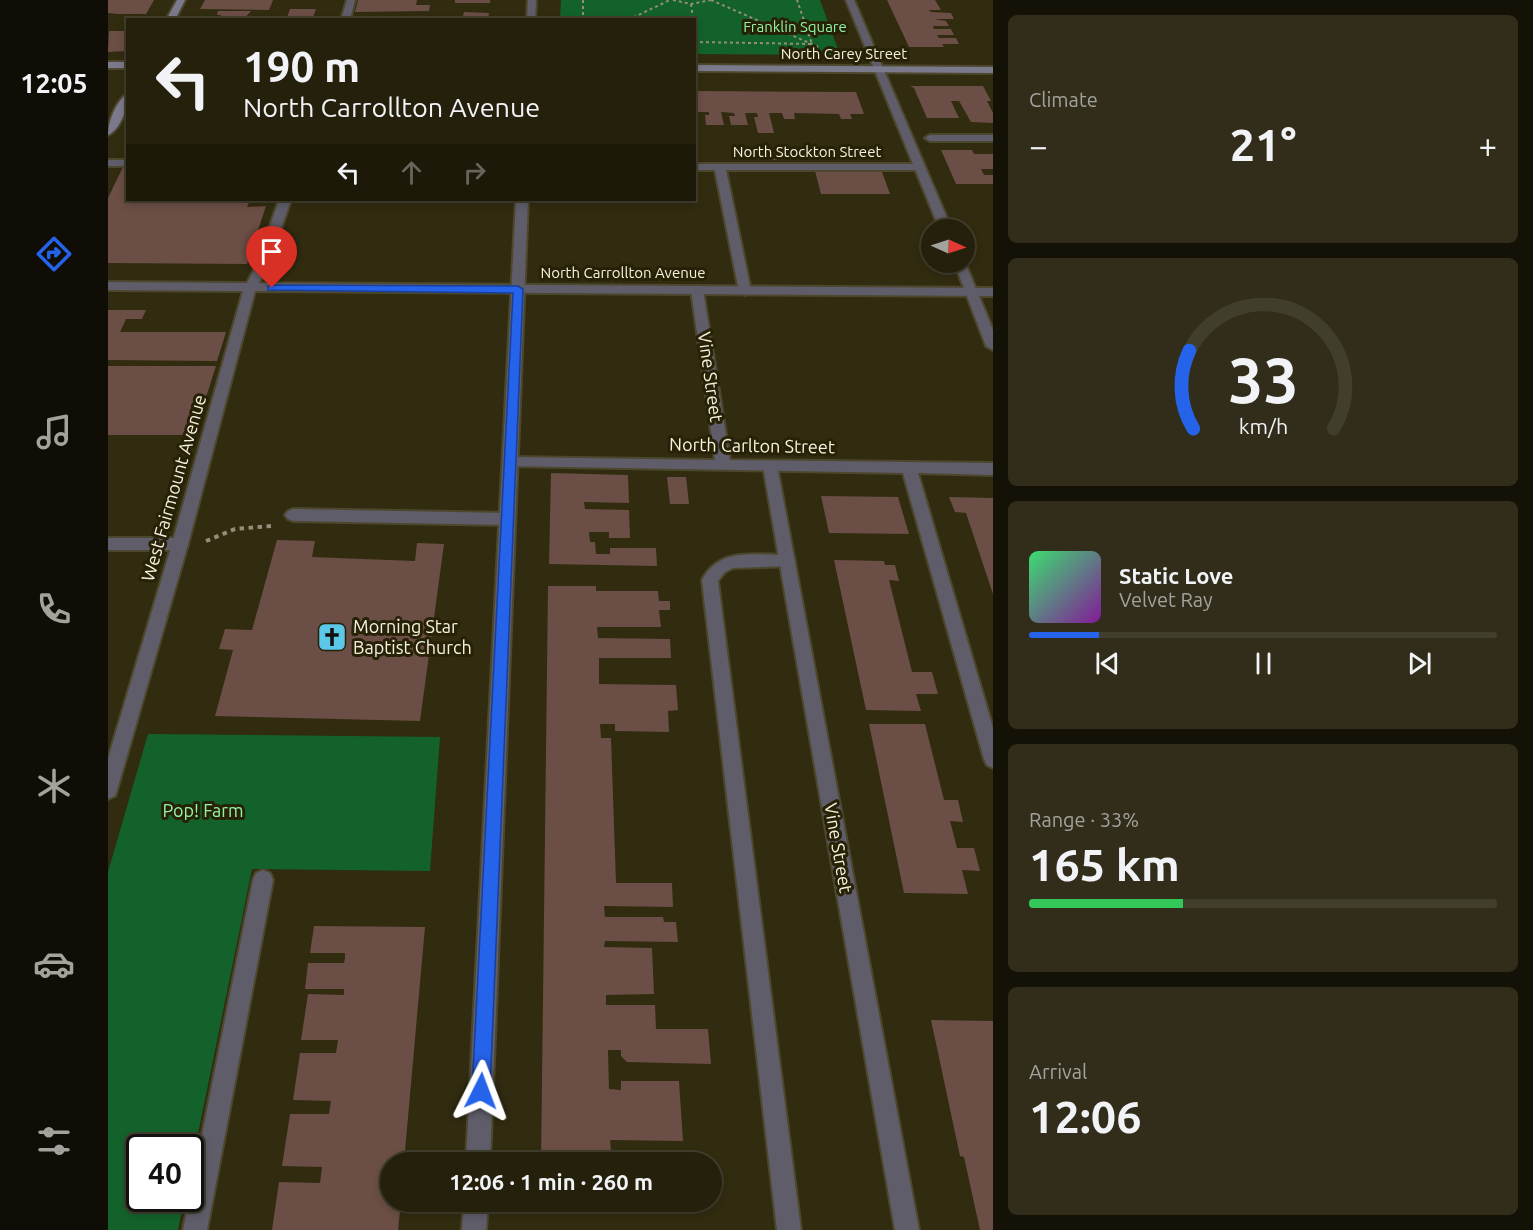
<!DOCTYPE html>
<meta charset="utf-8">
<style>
:root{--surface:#25200c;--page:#312d1a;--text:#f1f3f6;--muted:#a3a39d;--line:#423e2d;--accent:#2563eb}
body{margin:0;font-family:Ubuntu,sans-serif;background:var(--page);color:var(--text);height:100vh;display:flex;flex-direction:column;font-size:22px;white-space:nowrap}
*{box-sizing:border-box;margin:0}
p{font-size:20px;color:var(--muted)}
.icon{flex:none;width:33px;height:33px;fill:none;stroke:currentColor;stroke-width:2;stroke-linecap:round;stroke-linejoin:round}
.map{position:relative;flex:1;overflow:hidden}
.drawer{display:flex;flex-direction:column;gap:15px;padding:15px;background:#141207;width:540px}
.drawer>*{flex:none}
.guide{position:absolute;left:18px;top:18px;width:570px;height:183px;border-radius:0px;box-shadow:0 3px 9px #0003,0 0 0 2px var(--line);background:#25200c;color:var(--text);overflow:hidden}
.needle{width:39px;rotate:93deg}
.buttons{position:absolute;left:813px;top:219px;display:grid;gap:12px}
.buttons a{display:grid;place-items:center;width:54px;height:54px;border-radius:50%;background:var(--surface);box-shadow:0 3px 9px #0003,0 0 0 2px var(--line);font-size:30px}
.speed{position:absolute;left:18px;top:1134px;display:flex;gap:12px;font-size:30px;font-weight:700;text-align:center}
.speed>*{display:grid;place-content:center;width:78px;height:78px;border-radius:50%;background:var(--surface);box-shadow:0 3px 9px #0003,0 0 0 2px var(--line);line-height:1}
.speed .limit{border:3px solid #111;border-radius:9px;background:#fff;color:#111}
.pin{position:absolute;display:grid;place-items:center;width:51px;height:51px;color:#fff;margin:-62px -26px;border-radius:50% 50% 50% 0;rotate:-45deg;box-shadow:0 0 6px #0007}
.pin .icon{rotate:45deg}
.me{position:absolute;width:66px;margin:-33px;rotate:3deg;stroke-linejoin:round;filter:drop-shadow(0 0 4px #0008)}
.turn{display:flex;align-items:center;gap:21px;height:126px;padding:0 18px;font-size:27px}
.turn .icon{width:78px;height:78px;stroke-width:2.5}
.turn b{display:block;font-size:42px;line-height:51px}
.lanes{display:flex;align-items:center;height:57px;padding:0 18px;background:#0003;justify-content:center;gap:30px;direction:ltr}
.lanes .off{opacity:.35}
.big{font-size:45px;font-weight:600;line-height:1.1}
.drawer .widget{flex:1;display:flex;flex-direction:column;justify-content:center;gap:9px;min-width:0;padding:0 21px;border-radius:9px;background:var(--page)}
.drawer .dial{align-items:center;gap:0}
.dial svg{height:156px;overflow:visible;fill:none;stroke:var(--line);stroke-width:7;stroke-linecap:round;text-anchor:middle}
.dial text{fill:var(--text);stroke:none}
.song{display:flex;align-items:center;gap:18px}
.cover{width:72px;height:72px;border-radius:9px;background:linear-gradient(135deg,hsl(140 70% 55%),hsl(290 70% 35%))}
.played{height:6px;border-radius:3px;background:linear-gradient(90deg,var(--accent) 15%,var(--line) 15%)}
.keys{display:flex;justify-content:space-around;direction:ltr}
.heat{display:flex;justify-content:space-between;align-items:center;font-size:33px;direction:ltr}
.charge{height:9px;border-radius:4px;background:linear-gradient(90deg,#34c759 33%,var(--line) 0)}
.trip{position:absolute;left:272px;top:1152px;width:342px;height:60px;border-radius:30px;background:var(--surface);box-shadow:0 3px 9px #0003,0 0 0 2px var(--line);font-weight:600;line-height:60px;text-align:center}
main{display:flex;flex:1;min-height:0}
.dock{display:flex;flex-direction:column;width:108px;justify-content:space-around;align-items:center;background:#0f0d05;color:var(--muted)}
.dock .icon{width:42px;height:42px}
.dock .selected{color:var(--accent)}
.dock b{font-size:27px;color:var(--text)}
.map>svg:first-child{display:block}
.green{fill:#13622c}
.building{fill:#6b4e45}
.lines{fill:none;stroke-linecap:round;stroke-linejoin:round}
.service-casing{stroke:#4d472d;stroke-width:4}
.minor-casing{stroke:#4d472d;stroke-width:4}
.tertiary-casing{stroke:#4d472d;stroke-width:4}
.secondary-casing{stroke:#4d472d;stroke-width:4}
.path-far1{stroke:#938e79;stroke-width:2;stroke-dasharray:3 3;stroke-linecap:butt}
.path{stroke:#938e79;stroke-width:4;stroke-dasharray:4.5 4.5;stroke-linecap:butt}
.service{fill:#5e5d69;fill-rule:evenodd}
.minor{fill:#5e5d69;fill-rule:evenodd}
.tertiary{fill:#5e5d69;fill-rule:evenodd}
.secondary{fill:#7b798c;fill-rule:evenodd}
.route{fill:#2563eb;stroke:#184099;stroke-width:1.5}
.labels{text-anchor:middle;stroke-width:6;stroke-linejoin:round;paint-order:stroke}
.far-park-label{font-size:15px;fill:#90f3a4;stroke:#272106}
.far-street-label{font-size:15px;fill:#f6f2e2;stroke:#272106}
.street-label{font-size:18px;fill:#f6f2e2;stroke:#272106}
.poi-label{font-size:18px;fill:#f6f2e2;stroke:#272106;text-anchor:start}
.park-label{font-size:18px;fill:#90f3a4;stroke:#272106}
</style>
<main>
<nav class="dock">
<b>12:05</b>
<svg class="icon selected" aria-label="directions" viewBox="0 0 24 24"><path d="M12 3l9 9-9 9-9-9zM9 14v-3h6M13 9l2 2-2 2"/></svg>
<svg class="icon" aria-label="music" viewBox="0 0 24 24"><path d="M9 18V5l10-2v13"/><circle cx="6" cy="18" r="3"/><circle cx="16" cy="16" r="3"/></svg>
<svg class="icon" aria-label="phone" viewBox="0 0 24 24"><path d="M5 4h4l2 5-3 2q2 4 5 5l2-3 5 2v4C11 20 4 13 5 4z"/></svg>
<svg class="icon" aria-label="climate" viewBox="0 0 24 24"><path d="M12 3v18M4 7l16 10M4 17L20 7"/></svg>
<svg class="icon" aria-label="car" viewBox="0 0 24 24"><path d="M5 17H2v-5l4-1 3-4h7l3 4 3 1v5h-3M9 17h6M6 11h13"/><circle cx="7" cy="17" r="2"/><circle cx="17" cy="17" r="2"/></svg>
<svg class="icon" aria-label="filters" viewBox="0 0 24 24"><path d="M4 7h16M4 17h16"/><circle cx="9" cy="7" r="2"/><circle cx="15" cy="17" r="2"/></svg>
</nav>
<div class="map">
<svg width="885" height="1230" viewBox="0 0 885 1230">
<rect width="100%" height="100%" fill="#312b10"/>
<g class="green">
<polygon points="453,0 712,0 732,55 587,54 586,20 452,19"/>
<polygon points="40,734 332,737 322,871 144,869 83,1168 82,1148 32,1148 32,1198 76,1199 70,1230 0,1230 0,872"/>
</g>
<g class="building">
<polygon points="0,0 46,0 38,14 10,14 0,13"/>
<polygon points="97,0 165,0 161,10 92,9"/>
<polygon points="250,0 309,0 308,5 322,5 321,11 247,12"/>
<rect x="347" y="0" width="35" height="3"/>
<polygon points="779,0 827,0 833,10 821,10 823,12 843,13 846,19 826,19 838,21 841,26 825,26 826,29 843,29 846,35 829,35 831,38 848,38 851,44 834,44 836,47 801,47"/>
<polygon points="182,9 208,9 204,20 178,20"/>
<polygon points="110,11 143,11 135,20 111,20 113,15 109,15"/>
<polygon points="356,12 381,13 380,20 322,20 322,16 355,16"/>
<polygon points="1,31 20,31 18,51 0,52"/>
<polygon points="802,86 875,86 883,101 879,101 885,113 885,123 863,122 851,101 843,101 851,118 819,118 806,88"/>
<polygon points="586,91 748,92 756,114 742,114 744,119 733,119 731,114 686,113 687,119 676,119 674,113 661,113 666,133 650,133 646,117 650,117 649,113 637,113 640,125 623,125 621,116 627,116 626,113 613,112 616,125 598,125 597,115 601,115 601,112 588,112 590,125 586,125"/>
<polygon points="659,150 671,150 674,160 661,160"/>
<polygon points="833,150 864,150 866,154 885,154 885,169 873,169 876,175 885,175 885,184 848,184"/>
<polygon points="15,167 20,167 20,200 142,200 139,207 158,206 139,264 0,263 0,198"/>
<polygon points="707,171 774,172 782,194 713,194"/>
<polygon points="0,310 38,310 34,319 18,319 12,332 118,332 109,361 0,360"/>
<polygon points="0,366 108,366 86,435 0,435"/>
<polygon points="443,473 520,475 521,503 476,502 477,509 521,510 522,538 501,538 501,532 481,532 482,542 487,542 488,554 502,554 502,548 548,548 549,566 441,564"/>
<polygon points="559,477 578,477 581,504 562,504"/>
<polygon points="713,496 790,497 801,534 721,533"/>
<polygon points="841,497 885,498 885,594 858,513 847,512"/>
<polygon points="169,540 207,541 204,557 307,561 309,543 336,544 312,721 107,716 125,650 111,649 117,629 144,630"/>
<polygon points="726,560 776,561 777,565 787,565 791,581 781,580 804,672 824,672 830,694 808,694 813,711 758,710"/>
<polygon points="440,586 488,586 488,591 550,591 551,601 562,601 562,610 551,610 553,627 489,627 490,638 562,639 563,658 491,658 491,684 568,685 570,710 560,711 561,732 507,731 507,724 492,724 493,738 503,738 508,883 564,883 565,907 496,906 497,917 555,917 556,922 568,922 570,942 497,941 496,947 544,948 546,994 498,995 498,1005 547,1005 548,1029 600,1029 603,1064 519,1062 513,1056 513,1050 500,1050 501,1089 513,1090 513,1081 571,1081 575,1141 502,1140 503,1150 524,1151 524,1162 433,1162"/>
<polygon points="761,724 817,724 836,800 850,800 855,822 842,821 849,848 866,848 872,871 854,870 860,894 796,893"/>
<polygon points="206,926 317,927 296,1162 282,1162 282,1202 293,1202 290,1230 164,1230 171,1182 212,1183 214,1167 174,1166 182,1114 221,1114 222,1107 223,1101 185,1100 192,1053 228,1053 230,1040 193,1040 200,994 236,995 236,989 197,989 200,963 236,963 237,958 237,953 202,953"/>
<polygon points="823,1020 885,1021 885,1230 872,1230 856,1157 852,1156"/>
</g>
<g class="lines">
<g class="service-casing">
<g id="service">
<polygon points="239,0 247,0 242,20 233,20"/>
<polygon points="885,135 885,141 822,141 817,138 822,135"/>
<rect x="0" y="160" width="20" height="6"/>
<polygon points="586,164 812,164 817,167 812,170 618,170 643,291 637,295 631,291 607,170 586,170"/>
<polygon points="589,286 595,290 622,460 885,463 885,475 810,473 885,728 885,768 879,765 876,759 795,473 397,466 395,462 397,458 402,457 607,460 583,290"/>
<polygon points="185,509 399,513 404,515 407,519 404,523 399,525 185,521 180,519 177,515 180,511"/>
<polygon points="0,538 72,538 78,540 80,544 78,548 72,550 0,550"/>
<path d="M 679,555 L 685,556 L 687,561 L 685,566 L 625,568 L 617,572 L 610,581 L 693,1230 L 669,1230 L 594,580 C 611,547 647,555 679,555 Z"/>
<polygon points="155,870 162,873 165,880 99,1230 75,1230 145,880 148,873"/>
</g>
</g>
<g class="minor-casing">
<g id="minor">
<polygon points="171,200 183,200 159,268 151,283 885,288 885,296 147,291 80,544 9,790 7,796 0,799 0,759 64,544 135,291 0,290 0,282 139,283 147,268"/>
<polygon points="662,461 667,462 669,466 811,1230 787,1230 655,466 657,462"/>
</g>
</g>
<g class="tertiary-casing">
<g id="tertiary">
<polygon points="420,0 428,0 427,20 419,20"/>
<polygon points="738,0 746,0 844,230 832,230"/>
<polygon points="408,200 420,200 382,1162 358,1162"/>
<polygon points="856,260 885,330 885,350 878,346 846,262 856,262"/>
<polygon points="356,1202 380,1202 378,1230 354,1230"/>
</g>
</g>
<g class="secondary-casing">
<g id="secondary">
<polygon points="69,0 77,0 67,20 58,20"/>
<rect x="0" y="62" width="20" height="6"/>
<polygon points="586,65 885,67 885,73 586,71"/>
<path d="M 20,93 C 20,107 13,129 0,135 C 0,121 8,101 20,93 Z"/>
</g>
</g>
<g class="path-far1">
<polyline points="475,0 475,20"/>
<polyline points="565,0 583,4 603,0"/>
<polyline points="603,0 713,48"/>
<polyline points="583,4 585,20"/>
<polyline points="520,20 562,0"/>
<polyline points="586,25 590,42"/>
<polyline points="586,42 704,44 689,0"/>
</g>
<polyline class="path" points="98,541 127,529 163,526"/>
<use href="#service" class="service"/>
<use href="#minor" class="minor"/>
<use href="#tertiary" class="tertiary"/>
<use href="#secondary" class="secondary"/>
</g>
<polygon class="route" points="164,285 410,286 415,289 382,1091 379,1098 373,1100 366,1098 364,1091 405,293 160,290 160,286"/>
<defs>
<g id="church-square" transform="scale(1.5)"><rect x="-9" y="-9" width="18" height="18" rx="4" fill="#5bc8e7" stroke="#272106"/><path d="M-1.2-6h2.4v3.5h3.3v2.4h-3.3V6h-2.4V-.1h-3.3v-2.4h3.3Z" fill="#111"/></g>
</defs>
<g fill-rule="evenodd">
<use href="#church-square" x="224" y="637"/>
</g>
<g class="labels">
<g class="far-park-label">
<text x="687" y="32">Franklin Square</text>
</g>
<g class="far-street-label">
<text x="736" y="59">North Carey Street</text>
<text x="699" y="157">North Stockton Street</text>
<text x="515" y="278">North Carrollton Avenue</text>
</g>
<g class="street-label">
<text transform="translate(602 377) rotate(82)" y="6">Vine Street</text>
<text transform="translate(644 446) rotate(1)" y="6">North Carlton Street</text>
<text transform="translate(66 488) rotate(-74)" y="6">West Fairmount Avenue</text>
<text transform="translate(730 848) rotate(80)" y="6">Vine Street</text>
</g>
<g class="poi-label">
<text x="245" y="633">Morning Star<tspan x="245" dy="21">Baptist Church</tspan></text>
</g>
<g class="park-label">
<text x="95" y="817">Pop! Farm</text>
</g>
</g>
</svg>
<div class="buttons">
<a><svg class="needle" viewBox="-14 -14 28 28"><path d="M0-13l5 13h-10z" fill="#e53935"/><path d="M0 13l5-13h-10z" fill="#a3a39d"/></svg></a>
</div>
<div class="speed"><div class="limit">40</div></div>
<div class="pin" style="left:164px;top:288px;background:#d93025"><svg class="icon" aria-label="arrive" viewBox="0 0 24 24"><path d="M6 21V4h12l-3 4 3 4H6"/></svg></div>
<svg class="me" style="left:373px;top:1091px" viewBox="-20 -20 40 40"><path d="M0-17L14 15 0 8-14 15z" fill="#2563eb" stroke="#fff" stroke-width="4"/></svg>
<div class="trip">12:06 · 1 min · 260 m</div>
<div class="guide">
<div class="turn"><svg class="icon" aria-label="left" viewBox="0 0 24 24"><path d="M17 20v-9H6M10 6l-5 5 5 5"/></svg><div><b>190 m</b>North Carrollton Avenue</div></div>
<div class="lanes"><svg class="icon" aria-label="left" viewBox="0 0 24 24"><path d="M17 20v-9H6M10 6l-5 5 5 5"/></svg><svg class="icon off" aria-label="ahead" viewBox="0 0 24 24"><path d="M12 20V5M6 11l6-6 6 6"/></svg><svg class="icon off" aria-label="right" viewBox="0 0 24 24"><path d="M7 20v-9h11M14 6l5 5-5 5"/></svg></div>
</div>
</div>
<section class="drawer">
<div class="widget"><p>Climate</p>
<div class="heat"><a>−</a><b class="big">21°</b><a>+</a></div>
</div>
<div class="widget dial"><svg viewBox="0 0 100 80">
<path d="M14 69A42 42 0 1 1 86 69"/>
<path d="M14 69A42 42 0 0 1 12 29" stroke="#2563eb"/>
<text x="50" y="56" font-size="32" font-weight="700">33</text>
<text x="50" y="72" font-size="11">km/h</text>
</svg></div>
<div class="widget">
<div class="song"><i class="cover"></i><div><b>Static Love</b><p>Velvet Ray</p></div></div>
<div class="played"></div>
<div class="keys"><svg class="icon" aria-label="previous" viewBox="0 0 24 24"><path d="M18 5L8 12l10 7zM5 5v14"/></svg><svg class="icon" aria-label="pause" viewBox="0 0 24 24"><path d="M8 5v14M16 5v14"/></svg><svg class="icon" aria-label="next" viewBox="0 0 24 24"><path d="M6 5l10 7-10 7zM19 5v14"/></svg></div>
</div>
<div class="widget"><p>Range · 33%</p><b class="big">165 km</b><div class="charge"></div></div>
<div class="widget"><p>Arrival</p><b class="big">12:06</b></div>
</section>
</main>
